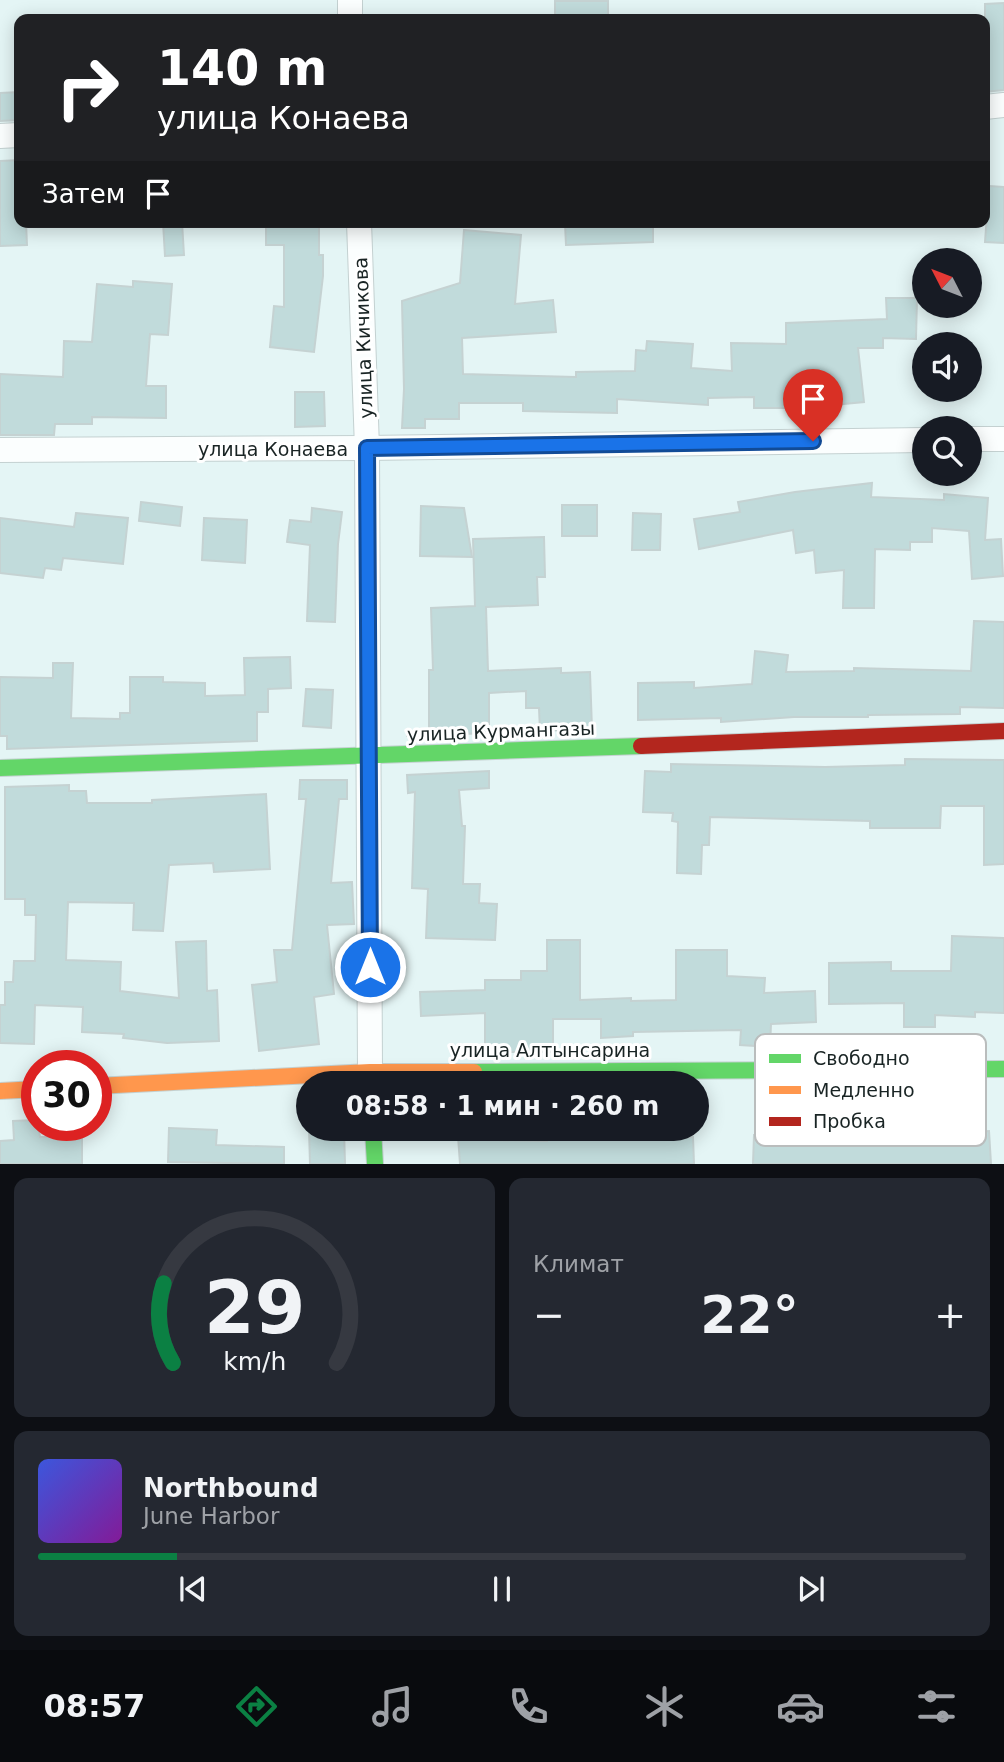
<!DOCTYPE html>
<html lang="ru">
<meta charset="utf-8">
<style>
:root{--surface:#171b24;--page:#242831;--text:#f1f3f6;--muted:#9ea1a6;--line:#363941;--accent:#0b8043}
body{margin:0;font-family:"DejaVu Sans",sans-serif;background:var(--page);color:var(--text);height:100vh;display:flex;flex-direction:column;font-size:26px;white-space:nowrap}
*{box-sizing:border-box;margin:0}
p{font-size:23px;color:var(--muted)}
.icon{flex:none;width:38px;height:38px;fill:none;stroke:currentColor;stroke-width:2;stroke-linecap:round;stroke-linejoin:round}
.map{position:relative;height:1164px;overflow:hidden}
.sheet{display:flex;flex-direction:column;gap:14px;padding:14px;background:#0d0f14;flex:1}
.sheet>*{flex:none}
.banner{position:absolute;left:14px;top:14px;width:976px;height:214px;border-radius:14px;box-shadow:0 4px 18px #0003;background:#202124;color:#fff;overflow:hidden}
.needle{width:46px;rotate:312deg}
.tools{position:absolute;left:912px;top:248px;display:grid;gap:14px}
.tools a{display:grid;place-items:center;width:70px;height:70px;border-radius:50%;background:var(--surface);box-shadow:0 4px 18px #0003;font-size:35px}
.speed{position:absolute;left:21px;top:1050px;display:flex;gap:14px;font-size:35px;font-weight:700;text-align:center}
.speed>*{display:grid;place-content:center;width:91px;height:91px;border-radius:50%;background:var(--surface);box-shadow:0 4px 18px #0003;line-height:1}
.speed .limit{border:10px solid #d22;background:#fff;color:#111}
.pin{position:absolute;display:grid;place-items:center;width:60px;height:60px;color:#fff;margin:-72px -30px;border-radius:50% 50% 50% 0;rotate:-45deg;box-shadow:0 0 7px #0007}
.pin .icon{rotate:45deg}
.me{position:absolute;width:77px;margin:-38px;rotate:0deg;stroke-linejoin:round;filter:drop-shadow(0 0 5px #0008)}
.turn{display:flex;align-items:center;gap:24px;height:147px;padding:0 28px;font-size:32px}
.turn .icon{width:91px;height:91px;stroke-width:2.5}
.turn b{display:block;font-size:49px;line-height:60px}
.then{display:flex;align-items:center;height:66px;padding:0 28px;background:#0003;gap:14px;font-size:26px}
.big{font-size:52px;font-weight:600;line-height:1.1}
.sheet .tile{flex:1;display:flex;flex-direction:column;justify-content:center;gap:10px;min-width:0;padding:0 24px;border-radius:14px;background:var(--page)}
.sheet .dial{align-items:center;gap:0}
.dial svg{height:182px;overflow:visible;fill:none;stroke:var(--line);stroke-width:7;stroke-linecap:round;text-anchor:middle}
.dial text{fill:var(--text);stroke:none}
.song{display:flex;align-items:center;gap:21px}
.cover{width:84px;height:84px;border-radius:10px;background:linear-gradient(135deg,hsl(230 70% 55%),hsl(290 70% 35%))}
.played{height:7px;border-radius:4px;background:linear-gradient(90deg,var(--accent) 15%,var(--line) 15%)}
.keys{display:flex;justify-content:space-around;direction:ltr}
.heat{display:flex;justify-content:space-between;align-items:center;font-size:38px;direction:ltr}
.sheet .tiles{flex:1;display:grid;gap:14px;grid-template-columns:1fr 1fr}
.tile:last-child{grid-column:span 2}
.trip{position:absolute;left:296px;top:1071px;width:413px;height:70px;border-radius:35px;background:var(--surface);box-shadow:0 4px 18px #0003;font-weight:600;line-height:70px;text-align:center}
.menu{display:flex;height:112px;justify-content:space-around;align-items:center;background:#090b0e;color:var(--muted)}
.menu .icon{width:49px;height:49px}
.menu .on{color:var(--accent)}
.menu b{font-size:32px;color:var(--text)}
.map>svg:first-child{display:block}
.building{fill:#c1dbdb;stroke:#c5d2d2;stroke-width:2}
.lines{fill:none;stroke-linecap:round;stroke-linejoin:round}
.street-casing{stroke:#c4d1d1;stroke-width:26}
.fast-casing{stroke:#c4d1d1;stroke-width:18}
.slow-casing{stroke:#c4d1d1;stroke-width:18}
.jam-casing{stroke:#c4d1d1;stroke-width:18}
.street{stroke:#fbfefe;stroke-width:24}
.fast{stroke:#63d668;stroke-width:16}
.slow{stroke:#ff974d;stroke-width:16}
.jam{stroke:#b3261e;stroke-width:16}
.route-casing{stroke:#114b97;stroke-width:18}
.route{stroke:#1a73e8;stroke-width:12}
.labels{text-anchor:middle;stroke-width:6;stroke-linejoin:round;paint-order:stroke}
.street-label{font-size:19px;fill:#192424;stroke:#fff}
.key{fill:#fff;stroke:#babdbd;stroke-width:2}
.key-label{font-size:19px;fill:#192424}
</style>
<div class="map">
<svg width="1004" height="1164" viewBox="0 0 1004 1164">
<rect width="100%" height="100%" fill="#e4f5f5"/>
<g class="building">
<rect x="555" y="1" width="53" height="18"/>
<polygon points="1004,3 1004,90 985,92 985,4"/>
<polygon points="19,92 19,120 0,121 0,93"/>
<polygon points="19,160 19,222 26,222 27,245 0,246 0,161"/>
<polygon points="989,186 1004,187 1004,243 985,242"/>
<polygon points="163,222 182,222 184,255 165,256"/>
<polygon points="266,222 319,222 319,255 323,255 323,276 314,352 270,347 274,306 284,307 284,245 266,245"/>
<polygon points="653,222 653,242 566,245 565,224"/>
<polygon points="464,230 521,235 515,304 553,300 556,332 462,338 463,374 576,377 576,372 635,371 636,350 646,351 647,341 693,344 691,368 732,371 731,343 786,344 786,323 887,319 886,298 917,298 916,339 883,338 883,348 858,348 864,402 822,406 822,417 802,418 802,408 754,408 754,397 708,398 708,405 617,399 617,413 523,411 523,403 459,403 459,419 425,419 425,428 402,428 404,389 402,301 460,283"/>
<polygon points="133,281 172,284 168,335 150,334 146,386 166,386 166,418 92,417 92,424 55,424 54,435 0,435 0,374 63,377 64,341 92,342 97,284 133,287"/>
<polygon points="295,392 324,392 325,426 295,427"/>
<polygon points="872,483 871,497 944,500 944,494 988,498 985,540 1001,539 1003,576 972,579 969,531 932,528 932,542 910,542 910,550 875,549 874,608 843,608 844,570 816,573 814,550 796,553 793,530 699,549 694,519 740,512 738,502 795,492"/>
<polygon points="141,502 182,507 180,526 139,521"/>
<rect x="562" y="505" width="35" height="31"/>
<polygon points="421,506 464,508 472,557 420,556"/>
<polygon points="312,508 342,512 338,544 335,622 307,621 310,545 287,542 290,520 311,522"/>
<polygon points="76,513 128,518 123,564 63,558 61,570 45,568 43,578 0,573 0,518 74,527"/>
<polygon points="633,513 661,514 660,550 632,550"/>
<polygon points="204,518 247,520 245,563 202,560"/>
<polygon points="544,537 545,577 537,577 538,605 486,607 488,671 561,668 561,673 590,672 592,729 540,731 539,708 526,708 526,691 489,693 489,733 407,736 407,732 429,732 429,670 433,670 431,608 475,606 473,539"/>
<polygon points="974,621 1004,622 1004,708 960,707 960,714 868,715 868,717 794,717 721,722 721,718 638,720 638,683 694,682 694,688 752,684 755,651 788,655 786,672 854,671 854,668 971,671"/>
<polygon points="290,657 291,688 268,689 268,712 257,712 257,741 7,749 7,736 0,736 0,677 53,678 53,663 73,663 71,718 120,719 120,713 130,713 130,677 163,677 163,682 205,683 205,696 245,695 244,658"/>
<polygon points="306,689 333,690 331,728 303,726"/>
<polygon points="905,759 1004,760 1004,864 984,865 984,806 941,806 940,828 870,828 870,821 710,817 709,845 702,845 701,874 677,873 678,822 672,821 673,813 643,812 645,771 671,772 671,764 825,767 905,765"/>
<polygon points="489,771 489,788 459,790 462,826 465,826 463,884 480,884 479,903 497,904 495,940 426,938 428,889 412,888 415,792 408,793 407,775"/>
<polygon points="300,780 347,780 347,799 339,799 331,883 352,882 354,924 327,925 334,994 314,997 319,1044 259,1051 252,985 277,982 274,950 292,950 306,799 299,799"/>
<polygon points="69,785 69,791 86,791 87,803 152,803 152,800 266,794 270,869 214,872 213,863 169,865 163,931 133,930 134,903 68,902 66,960 121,962 120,991 179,998 176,942 206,941 207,991 217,990 219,1041 167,1043 123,1038 124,1034 82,1032 83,1007 35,1005 34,1044 0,1043 0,1005 5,1005 5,982 13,982 14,961 35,961 36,915 25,915 25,899 5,899 5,787"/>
<polygon points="952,936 1004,938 1004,1013 975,1012 975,1017 935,1015 935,1027 904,1027 904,1003 829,1004 829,963 891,962 891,971 951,971"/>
<polygon points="547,940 580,940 580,1000 631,998 631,1001 676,1000 676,950 727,950 727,976 765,978 764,993 815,991 816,1022 771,1024 770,1047 740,1045 741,1030 633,1032 633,1036 601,1038 601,1019 553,1019 553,1052 485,1052 485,1013 421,1016 420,992 485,990 485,980 521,980 521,971 547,971"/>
<polygon points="831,1108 864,1108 864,1130 870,1130 870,1137 989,1131 991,1164 753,1164 754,1135 804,1138 805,1112 831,1114"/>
<polygon points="37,1120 40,1137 82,1137 82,1164 0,1164 0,1141 14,1140 13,1121"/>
<polygon points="169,1128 217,1130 216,1145 284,1147 284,1164 168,1162"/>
<polygon points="309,1129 344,1129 345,1164 310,1164"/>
<polygon points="546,1129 667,1129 667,1138 693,1137 694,1164 460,1164 458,1136 486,1135 486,1140 547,1141"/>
</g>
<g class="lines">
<g class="street-casing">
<g id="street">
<polyline points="350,0 350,19"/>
<polyline points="985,107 1004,105"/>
<polyline points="0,136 19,135"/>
<polyline points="359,222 367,448 370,1072"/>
<polyline points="970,439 1004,439"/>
<polyline points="0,450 367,448 924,440"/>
</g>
</g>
<g class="fast-casing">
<g id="fast">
<polyline points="0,768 641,746"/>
<polyline points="474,1072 1004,1069"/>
<polyline points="373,1129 375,1164"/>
</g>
</g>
<g class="slow-casing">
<g id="slow">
<polyline points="96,1086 370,1072 474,1072"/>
<polyline points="0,1091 37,1089"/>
</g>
</g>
<g class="jam-casing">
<polyline id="jam" points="641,746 1004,731"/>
</g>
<use href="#street" class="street"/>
<use href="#fast" class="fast"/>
<use href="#slow" class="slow"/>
<use href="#jam" class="jam"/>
</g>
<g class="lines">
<g class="route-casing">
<polyline id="route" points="370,967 367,448 813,441"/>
</g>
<use href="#route" class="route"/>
</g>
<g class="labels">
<g class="street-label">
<text transform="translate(363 338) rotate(-92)" y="7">улица Кичикова</text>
<text x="273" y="456">улица Конаева</text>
<text transform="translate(501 731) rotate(-2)" y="7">улица Курмангазы</text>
<text x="550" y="1057">улица Алтынсарина</text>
</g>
</g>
<rect x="755" y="1034" width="231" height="112" rx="10" class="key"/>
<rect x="769" y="1054" width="32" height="9" fill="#63d668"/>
<rect x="769" y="1086" width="32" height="8" fill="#ff974d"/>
<rect x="769" y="1117" width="32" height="9" fill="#b3261e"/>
<g class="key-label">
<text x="813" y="1065">Свободно</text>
<text x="813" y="1097">Медленно</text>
<text x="813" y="1128">Пробка</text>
</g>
</svg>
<div class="tools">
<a><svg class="needle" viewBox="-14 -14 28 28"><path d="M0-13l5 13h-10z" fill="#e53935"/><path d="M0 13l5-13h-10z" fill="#9ea1a6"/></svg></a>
<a><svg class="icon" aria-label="sound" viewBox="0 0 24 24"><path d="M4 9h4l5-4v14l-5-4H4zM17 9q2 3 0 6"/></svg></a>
<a><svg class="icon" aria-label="search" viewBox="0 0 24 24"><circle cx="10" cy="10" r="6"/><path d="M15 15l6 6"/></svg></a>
</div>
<div class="speed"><div class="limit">30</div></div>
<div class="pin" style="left:813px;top:441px;background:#d93025"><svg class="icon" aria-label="arrive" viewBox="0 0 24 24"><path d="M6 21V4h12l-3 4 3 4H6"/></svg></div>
<svg class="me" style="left:370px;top:967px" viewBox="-20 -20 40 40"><circle r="17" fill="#1a73e8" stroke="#fff" stroke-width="3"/><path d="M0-11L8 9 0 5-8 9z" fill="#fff"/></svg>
<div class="trip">08:58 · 1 мин · 260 m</div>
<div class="banner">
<div class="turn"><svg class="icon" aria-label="right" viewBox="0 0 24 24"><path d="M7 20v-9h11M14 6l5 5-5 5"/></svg><div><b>140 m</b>улица Конаева</div></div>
<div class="then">Затем<svg class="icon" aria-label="arrive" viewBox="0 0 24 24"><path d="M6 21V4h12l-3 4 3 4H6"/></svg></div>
</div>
</div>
<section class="sheet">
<div class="tiles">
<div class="tile dial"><svg viewBox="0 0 100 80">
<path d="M14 69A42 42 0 1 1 86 69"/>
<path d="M14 69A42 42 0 0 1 10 34" stroke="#0b8043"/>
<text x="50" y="56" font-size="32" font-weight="700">29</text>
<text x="50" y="72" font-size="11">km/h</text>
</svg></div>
<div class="tile"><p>Климат</p>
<div class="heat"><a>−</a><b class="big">22°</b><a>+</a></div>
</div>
<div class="tile">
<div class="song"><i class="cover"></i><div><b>Northbound</b><p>June Harbor</p></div></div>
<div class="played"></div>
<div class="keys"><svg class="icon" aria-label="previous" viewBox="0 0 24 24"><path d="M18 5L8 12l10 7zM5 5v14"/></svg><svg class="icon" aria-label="pause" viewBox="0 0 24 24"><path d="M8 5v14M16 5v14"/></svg><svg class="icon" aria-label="next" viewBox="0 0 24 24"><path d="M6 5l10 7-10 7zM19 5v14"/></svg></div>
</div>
</div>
</section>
<nav class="menu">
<b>08:57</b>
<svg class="icon on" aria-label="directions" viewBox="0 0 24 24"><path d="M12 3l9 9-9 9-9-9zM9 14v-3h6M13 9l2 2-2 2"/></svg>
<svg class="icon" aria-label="music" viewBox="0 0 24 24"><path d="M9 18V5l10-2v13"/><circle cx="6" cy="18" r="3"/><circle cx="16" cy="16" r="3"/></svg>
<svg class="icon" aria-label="phone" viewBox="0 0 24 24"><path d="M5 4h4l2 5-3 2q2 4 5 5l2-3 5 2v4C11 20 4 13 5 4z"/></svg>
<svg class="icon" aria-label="climate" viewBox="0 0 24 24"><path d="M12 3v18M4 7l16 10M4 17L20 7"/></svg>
<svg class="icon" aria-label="car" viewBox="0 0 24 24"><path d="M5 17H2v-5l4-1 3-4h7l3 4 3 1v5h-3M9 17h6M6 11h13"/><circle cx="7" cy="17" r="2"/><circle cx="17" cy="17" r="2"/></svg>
<svg class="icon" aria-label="filters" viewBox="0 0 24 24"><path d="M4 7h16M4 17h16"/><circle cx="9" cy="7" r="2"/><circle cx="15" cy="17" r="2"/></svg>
</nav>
